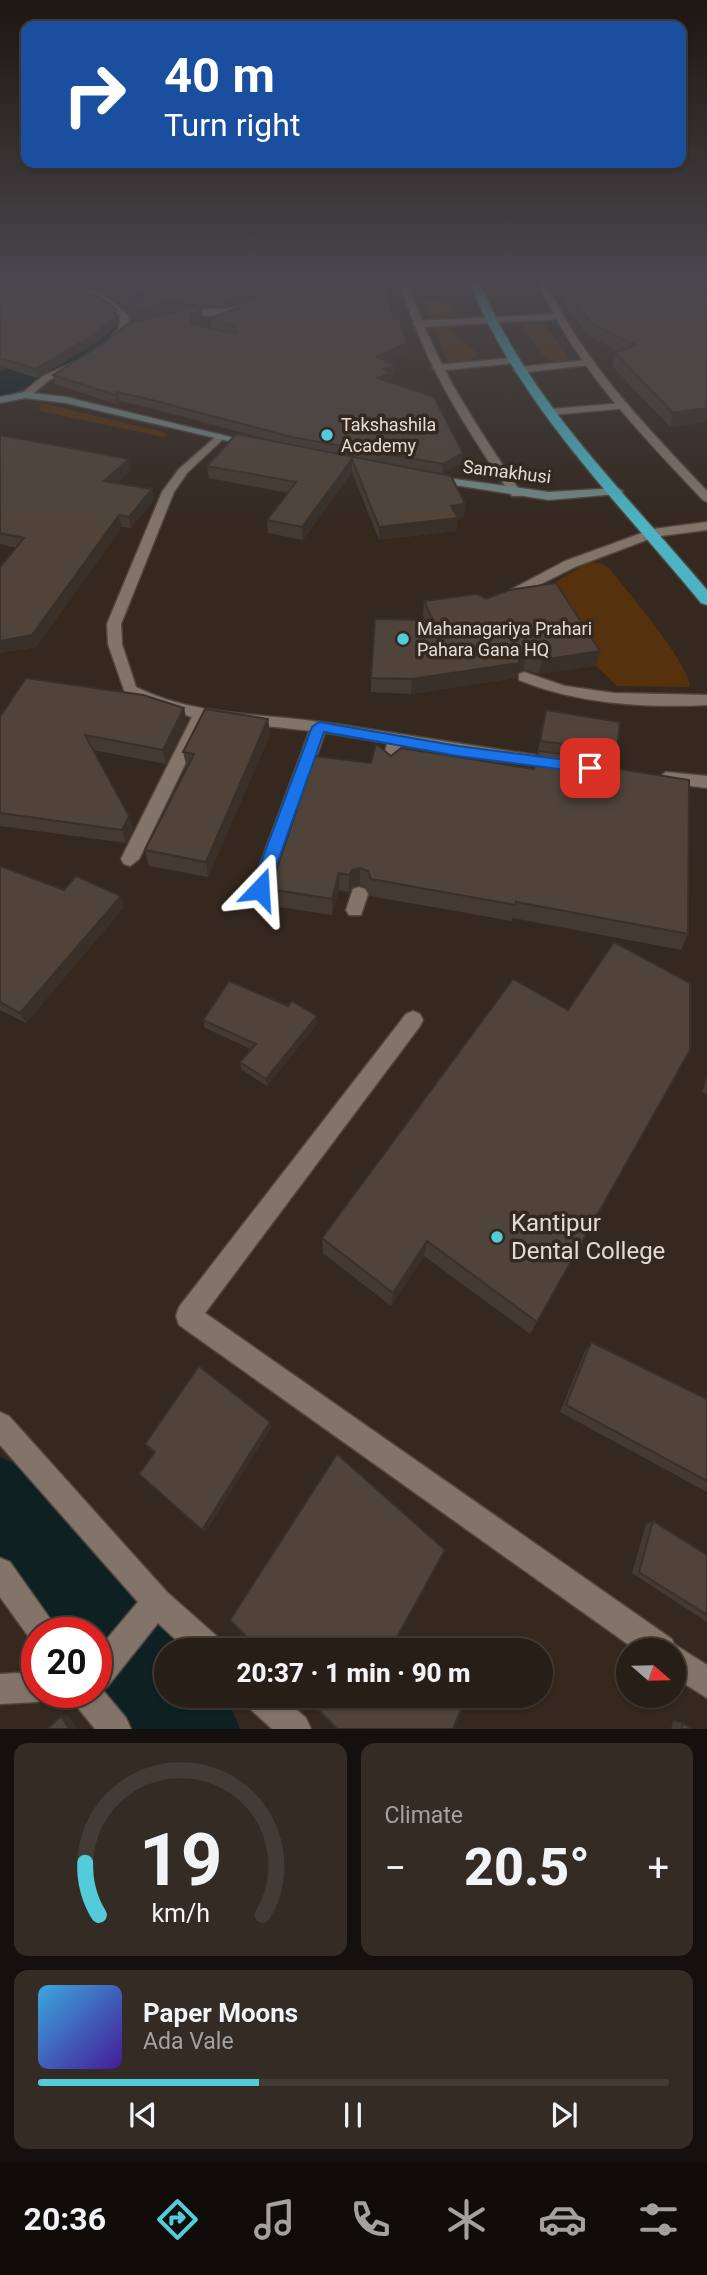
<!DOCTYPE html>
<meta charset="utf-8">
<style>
:root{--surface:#271e17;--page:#332b24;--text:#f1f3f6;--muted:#a4a2a1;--line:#433c36;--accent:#53cbdb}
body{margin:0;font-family:Roboto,sans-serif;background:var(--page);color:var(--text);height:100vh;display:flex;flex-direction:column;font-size:26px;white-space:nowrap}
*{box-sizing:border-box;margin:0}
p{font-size:23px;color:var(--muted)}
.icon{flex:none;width:38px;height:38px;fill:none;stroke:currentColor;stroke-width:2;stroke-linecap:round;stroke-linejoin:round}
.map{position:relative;height:1729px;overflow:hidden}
.panel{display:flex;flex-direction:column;gap:14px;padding:14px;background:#15100d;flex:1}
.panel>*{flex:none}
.hud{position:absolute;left:21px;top:21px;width:665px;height:147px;border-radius:14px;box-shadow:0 2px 5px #0004,0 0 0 2px var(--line);background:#1a4fa0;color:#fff;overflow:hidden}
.needle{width:46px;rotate:110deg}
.fabs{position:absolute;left:616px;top:1638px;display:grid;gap:14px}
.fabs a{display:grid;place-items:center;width:70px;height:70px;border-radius:50%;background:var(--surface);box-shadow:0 2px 5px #0004,0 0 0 2px var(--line);font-size:35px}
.speed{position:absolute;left:21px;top:1617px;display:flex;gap:14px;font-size:35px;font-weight:700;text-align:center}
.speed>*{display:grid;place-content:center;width:91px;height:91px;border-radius:50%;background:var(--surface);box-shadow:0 2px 5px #0004,0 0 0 2px var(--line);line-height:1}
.speed .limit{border:10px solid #d22;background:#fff;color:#111}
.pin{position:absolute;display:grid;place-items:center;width:60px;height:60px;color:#fff;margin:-30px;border-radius:14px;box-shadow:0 4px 10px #0006}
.me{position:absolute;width:77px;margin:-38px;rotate:20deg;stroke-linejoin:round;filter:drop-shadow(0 0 5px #0008)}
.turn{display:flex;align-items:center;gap:24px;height:147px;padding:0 28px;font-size:32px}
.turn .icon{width:91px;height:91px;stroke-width:2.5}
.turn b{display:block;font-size:49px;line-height:60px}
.big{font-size:52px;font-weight:800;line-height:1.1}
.panel .card{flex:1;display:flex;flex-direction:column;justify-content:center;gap:10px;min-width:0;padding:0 24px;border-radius:14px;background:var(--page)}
.panel .dial{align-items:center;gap:0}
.dial svg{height:182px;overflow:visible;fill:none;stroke:var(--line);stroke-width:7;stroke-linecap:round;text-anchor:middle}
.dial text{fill:var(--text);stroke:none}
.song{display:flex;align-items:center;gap:21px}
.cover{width:84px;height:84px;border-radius:10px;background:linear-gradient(135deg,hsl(200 70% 55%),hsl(260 70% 35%))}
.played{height:7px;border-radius:4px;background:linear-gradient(90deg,var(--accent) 35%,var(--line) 35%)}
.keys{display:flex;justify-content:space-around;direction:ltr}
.heat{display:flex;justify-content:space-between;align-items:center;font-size:38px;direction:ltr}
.panel .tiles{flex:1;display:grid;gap:14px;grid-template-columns:1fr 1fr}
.card:last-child{grid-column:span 2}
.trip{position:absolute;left:154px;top:1638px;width:399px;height:70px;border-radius:35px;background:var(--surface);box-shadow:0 2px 5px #0004,0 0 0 2px var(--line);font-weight:800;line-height:70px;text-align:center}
.menu{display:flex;height:112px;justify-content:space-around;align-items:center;background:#100c09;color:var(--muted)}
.menu .icon{width:49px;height:49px}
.menu .selected{color:var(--accent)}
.menu b{font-size:32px;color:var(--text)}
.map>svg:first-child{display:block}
.green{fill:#56310e}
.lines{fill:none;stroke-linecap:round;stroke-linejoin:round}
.river{fill:#0e2022;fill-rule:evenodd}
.lane-casing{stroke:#50463d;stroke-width:3}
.street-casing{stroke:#50463d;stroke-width:3}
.secondary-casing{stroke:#50463d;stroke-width:3}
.highway-casing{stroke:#50463d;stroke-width:3}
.lane{fill:#827469;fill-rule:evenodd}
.street{fill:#827469;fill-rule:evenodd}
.secondary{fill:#728784;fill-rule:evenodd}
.highway{fill:#4bb3c2;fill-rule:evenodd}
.wall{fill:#453a32}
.shaded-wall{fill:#383029}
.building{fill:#50443a;stroke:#383029;stroke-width:2}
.route{fill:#1a73e8;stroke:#114b97;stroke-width:2}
.poi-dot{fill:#53cbdb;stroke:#34281f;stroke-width:2.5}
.labels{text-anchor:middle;stroke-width:7;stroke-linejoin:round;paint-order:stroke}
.far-poi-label{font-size:18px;fill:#e3dbd5;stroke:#34281f;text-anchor:start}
.far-street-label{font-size:18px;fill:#e3dbd5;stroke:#34281f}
.near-poi-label{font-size:24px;fill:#e3dbd5;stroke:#34281f;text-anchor:start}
</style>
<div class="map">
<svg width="707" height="1729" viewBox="0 0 707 1729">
<rect width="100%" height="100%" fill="#34281f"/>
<g class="green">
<polygon points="423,300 439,301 453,308 454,315 444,320 431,321"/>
<path d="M 526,321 L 543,322 L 570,360 C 544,370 534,343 522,324 Z"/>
<polygon points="433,325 450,327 461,342 476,351 477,357 468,362 448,363"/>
<polygon points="41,403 164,432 166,435 164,437 39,411"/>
<path d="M 588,562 L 602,563 L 609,568 C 626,590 690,664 690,687 L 617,686 L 596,666 L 551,585 Z"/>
</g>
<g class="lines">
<g class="river">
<polygon points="13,280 56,280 108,304 124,326 101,355 0,398 0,372 75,339 88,325 84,318 18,287"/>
<polygon points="0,1457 38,1473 177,1625 195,1650 166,1650 166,1696 226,1696 240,1729 107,1729 80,1692 96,1692 96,1633 37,1633 37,1640 0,1595"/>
</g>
<g class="lane-casing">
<g id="lane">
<polygon points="556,314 559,319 418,327 413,324 418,321"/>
<polygon points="511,358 516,361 514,363 437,371 432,368 437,365"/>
<polygon points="587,360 590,361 590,365 518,373 513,370 518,367"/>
<polygon points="624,403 628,404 628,408 550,415 545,412 550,409"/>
<polygon points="653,529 657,530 657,536 575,567 507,601 497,601 495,598 565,561"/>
<path d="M 524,672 L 565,686 L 614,693 L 707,695 L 707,705 C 644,708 578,704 519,680 L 519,674 Z"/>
<polygon points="201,710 209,715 139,859 130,866 124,864 121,859 193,715"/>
<polygon points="319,722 327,727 269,889 266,894 254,894 251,889 311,727"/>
<polygon points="396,735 404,740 398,764 390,770 382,764 388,740"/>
<polygon points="359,887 365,889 368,894 361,915 349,915 346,910 353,889"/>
<polygon points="0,1558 10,1562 53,1623 58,1633 37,1633 37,1645 33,1643 0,1597"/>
<polygon points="96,1682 126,1718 131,1729 95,1729 74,1703 70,1692 96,1692"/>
</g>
</g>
<g class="street-casing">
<g id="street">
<path d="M 53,280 C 77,280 112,298 128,315 L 129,328 L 114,345 L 108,345 L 106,343 L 119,328 L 120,316 L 107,306 Z"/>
<path d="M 400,280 L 408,280 C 431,360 477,426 522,494 L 520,496 L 512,496 C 466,428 421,360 400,280 Z"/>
<path d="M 537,280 L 545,280 C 583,363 645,425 707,491 L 707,502 L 703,500 C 639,432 575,367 537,280 Z"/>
<path d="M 238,306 L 241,311 L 224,316 L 181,315 L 177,312 C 190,304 218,313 238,306 Z"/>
<polygon points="72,363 77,366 75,368 49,380 29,397 20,395 43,376"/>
<path d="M 219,434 L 223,435 L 223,439 L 187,473 L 174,492 L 121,624 L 122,644 L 136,687 C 195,716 257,713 320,722 C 400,733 479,748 559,758 L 565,760 L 567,764 L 565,768 L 499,761 L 321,732 L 199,719 L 147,704 L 125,693 L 108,644 L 107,624 L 162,492 L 179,469 Z"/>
<polygon points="707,522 707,530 653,537 647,533 653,529"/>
<polygon points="666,772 707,776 707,788 660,782 658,778"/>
<polygon points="413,1011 420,1014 423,1020 420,1026 205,1313 672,1639 674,1644 707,1665 707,1698 674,1677 674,1650 636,1650 179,1325 176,1316 179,1307 406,1014"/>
<polygon points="0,1412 9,1416 167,1592 220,1639 224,1650 187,1650 158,1623 107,1687 96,1691 96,1652 138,1602 0,1445"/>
<polygon points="37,1672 37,1692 50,1692 48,1698 37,1702 0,1704 0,1674"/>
<polygon points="244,1696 281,1696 306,1718 311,1729 272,1729 248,1707"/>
</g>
</g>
<g class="secondary-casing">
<g id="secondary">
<polygon points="25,392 66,397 259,444 254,447 66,403 25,398 0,403 0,397"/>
<polygon points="433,476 549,492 617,488 623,491 617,494 549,500 429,481 429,477"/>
</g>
</g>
<g class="highway-casing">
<path id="highway" d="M 469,280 L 479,280 C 527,400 625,492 707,590 L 707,605 L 701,603 C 620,504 515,401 469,280 Z"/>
</g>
<use href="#lane" class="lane"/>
<use href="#street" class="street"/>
<use href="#secondary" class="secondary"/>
<use href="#highway" class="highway"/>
</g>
<g class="wall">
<polygon points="0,280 117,317 116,326 95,343 37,378 0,366"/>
<polygon points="63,280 277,280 227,308 193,304 131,321 178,287 175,286 125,308 82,284"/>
<polygon points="707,280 707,422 670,427 612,366 615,353 619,351 590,337 562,302 564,290"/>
<polygon points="235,309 394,320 407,343 406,352 386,361 395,365 394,374 391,375 391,382 390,382 462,462 442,474 465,504 464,517 458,518 456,531 379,540 352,472 303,540 268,533 267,520 288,493 209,478 207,466 274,441 146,407 119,401 116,404 55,384 53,375 203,317 191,324 234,334 211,327 210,318"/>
<polygon points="0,435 131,470 116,483 152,489 154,500 131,528 122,527 36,647 0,653 0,568 17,548 0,544"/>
<polygon points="424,601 596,666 539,674 523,670 517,672 516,678 411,694 371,692 371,678 425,620 423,616"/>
<polygon points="546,710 617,751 614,761 616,768 688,934 681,950 513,918 511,921 370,896 367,888 360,885 352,887 349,892 339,890 332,915 272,906 270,889 371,763 391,756 534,769"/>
<polygon points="0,717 187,722 166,764 93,750 133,829 126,843 0,826"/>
<polygon points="268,719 270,735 208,877 149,866 145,850 187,768 183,752"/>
<polygon points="0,866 64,890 124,907 26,1023 0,1010"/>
<polygon points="568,1010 690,1050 530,1334 424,1256 391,1306 323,1253 322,1238"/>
<polygon points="203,1020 317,1024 267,1086 242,1070 240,1062 251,1049 205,1028"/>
<polygon points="707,1076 707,1095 702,1092"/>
<polygon points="591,1342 707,1399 707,1492 560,1412 585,1351"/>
<polygon points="653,1521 707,1555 707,1622 632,1573 646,1524"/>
<polygon points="673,1721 683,1723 692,1729 671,1729"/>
</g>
<g class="shaded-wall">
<polygon points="168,280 174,280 175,286 125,308 124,300"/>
<polygon points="262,280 277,280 227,308 226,300"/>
<polygon points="192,296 193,304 131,321 130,312"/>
<polygon points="116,309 117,317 116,326 95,343 37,378 35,369"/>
<polygon points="202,309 203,317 191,324 190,315"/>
<polygon points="407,343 406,352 376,366 376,357"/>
<polygon points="395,365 394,374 391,375 391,382 378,387 378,378 384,369"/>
<polygon points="117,392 119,401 116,404 115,395"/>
<polygon points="707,408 707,422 670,427 673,413"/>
<polygon points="463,453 462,462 442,474 443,464"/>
<polygon points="129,459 131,470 107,493 104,481"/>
<polygon points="352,459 352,472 303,540 302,527"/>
<polygon points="152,489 154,500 131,528 129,517"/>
<polygon points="465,504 464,517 450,519 451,506"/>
<polygon points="119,515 122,527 36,647 0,653 0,641"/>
<polygon points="458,518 456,531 379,540 379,527"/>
<polygon points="600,651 596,666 539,674 542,660"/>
<polygon points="526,655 523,670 517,672 516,678 411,694 412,679 519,658"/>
<polygon points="184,708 187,722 166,764 163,750"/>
<polygon points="268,719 270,735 208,877 206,862"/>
<polygon points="129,816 133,829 126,843 122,830"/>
<polygon points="360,868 360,885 352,887 349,892 349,875 352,870"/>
<polygon points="339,873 339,890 332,915 332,899"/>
<polygon points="121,896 124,907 26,1023 20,1013"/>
<polygon points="317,1016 317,1024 267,1086 266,1079"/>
<polygon points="427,1241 424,1256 391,1306 393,1293"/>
<polygon points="270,1422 272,1427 205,1533 202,1530"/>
<polygon points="68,1715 78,1729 69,1729 61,1716"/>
</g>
<g class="building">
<polygon points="0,280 62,280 104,300 116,309 115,317 93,335 35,369 0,358"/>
<polygon points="89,280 168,280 124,300"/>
<polygon points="183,280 262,280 226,300 192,296 130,312 129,309 183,284 184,281"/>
<polygon points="284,280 384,280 394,320 399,319 407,343 376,357 395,365 384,369 391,373 378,378 434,397 463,453 443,464 292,437 144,398 117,392 115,395 53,375 104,343 127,324 193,307 202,309 190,315 190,324 236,334 235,326 210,318 235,309"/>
<polygon points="567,280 707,280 707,408 673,413 615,353 636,345 592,324 564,290"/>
<polygon points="236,434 451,476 465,504 451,506 458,518 379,527 352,459 302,527 267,520 296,482 207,466"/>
<polygon points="0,435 129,459 104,481 152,489 129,517 119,515 32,635 0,641 0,567 24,538 0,533"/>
<polygon points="556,583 600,651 542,660 526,655 519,658 519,663 412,679 371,678 375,619 433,620 424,601 477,594 486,599 509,590"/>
<polygon points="26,678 143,695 184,708 163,750 85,735 129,816 122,830 0,813 0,717"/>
<polygon points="205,709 268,719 206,862 145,850 194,754 183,752"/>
<polygon points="546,710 620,722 617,751 540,741"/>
<polygon points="376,744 391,756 401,748 534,769 538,751 616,761 616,768 626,770 689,780 688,934 516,902 515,905 371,879 368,871 360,868 352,870 349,875 339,873 332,899 270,889 315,756 371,763"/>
<polygon points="0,866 64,890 76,876 121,896 20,1013 0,1002"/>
<polygon points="614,942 690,983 690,1050 537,1322 427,1241 393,1293 322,1238 513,979 568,1010"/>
<polygon points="229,981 288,1006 292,1001 317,1016 266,1079 240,1062 256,1044 203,1020"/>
<polygon points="591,1342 707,1399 707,1481 566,1405"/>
<polygon points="199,1366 270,1422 202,1530 139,1474 155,1452 145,1444"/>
<polygon points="337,1454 445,1550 396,1639 409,1650 260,1650 230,1620"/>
<polygon points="653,1521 707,1555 707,1615 639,1572"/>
<polygon points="305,1696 463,1696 466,1698 453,1729 337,1729"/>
<polygon points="61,1716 69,1729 47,1729"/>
<polygon points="683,1723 692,1729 682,1729"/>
</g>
<linearGradient id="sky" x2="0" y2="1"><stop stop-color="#1d1611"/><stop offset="0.54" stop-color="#4a484d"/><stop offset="1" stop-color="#4a484d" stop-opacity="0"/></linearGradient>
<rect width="707" height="522" fill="url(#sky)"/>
<polygon class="route" points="319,722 458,746 590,763 598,768 590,773 458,756 324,732 268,889 265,893 254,893 251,889 312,727"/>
<g class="poi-dot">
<circle cx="327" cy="435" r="7"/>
<circle cx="403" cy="639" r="7"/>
<circle cx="497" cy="1237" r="7"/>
</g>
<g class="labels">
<g class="far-poi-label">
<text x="341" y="431">Takshashila<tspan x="341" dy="21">Academy</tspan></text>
<text x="417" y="635">Mahanagariya Prahari<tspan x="417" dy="21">Pahara Gana HQ</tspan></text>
</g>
<g class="far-street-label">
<text transform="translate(507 472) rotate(7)" y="6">Samakhusi</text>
</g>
<g class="near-poi-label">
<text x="511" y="1231">Kantipur<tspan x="511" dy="28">Dental College</tspan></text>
</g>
</g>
</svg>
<div class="fabs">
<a><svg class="needle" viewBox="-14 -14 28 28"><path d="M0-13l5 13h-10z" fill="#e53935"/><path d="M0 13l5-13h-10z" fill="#a4a2a1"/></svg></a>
</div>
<div class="speed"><div class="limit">20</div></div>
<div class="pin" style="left:590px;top:768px;background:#d93025"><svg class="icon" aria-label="arrive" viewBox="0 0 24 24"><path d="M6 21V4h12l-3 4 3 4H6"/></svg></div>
<svg class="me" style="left:260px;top:889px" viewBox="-20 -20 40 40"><path d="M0-17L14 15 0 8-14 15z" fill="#1a73e8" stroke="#fff" stroke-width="4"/></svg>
<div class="trip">20:37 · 1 min · 90 m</div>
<div class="hud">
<div class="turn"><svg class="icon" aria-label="right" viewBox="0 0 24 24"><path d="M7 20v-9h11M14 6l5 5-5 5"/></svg><div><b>40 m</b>Turn right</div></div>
</div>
</div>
<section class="panel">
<div class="tiles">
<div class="card dial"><svg viewBox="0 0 100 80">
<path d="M14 69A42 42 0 1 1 86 69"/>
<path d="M14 69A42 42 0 0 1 8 46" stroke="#53cbdb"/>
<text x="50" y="56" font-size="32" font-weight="700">19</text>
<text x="50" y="72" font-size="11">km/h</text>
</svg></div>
<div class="card"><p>Climate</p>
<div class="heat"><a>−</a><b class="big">20.5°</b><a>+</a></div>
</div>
<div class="card">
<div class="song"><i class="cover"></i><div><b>Paper Moons</b><p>Ada Vale</p></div></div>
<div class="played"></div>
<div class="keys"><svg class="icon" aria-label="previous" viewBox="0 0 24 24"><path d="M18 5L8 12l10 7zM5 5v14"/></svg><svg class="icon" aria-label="pause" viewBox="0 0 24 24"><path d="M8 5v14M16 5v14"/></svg><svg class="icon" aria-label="next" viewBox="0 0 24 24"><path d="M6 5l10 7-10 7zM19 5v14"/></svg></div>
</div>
</div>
</section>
<nav class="menu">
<b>20:36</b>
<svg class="icon selected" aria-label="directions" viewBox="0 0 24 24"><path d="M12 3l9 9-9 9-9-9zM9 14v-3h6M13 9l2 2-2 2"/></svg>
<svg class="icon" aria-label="music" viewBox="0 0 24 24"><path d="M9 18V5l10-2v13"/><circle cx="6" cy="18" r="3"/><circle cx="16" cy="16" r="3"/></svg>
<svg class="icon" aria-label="phone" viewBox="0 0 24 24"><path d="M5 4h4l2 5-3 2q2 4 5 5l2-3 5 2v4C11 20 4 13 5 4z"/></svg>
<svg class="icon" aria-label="climate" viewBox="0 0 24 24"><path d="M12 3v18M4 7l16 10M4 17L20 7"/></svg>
<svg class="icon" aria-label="car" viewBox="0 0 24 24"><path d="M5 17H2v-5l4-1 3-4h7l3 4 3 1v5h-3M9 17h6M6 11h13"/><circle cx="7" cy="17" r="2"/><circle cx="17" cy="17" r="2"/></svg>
<svg class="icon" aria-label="filters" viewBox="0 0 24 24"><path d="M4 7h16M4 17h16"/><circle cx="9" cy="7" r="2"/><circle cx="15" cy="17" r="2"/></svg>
</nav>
